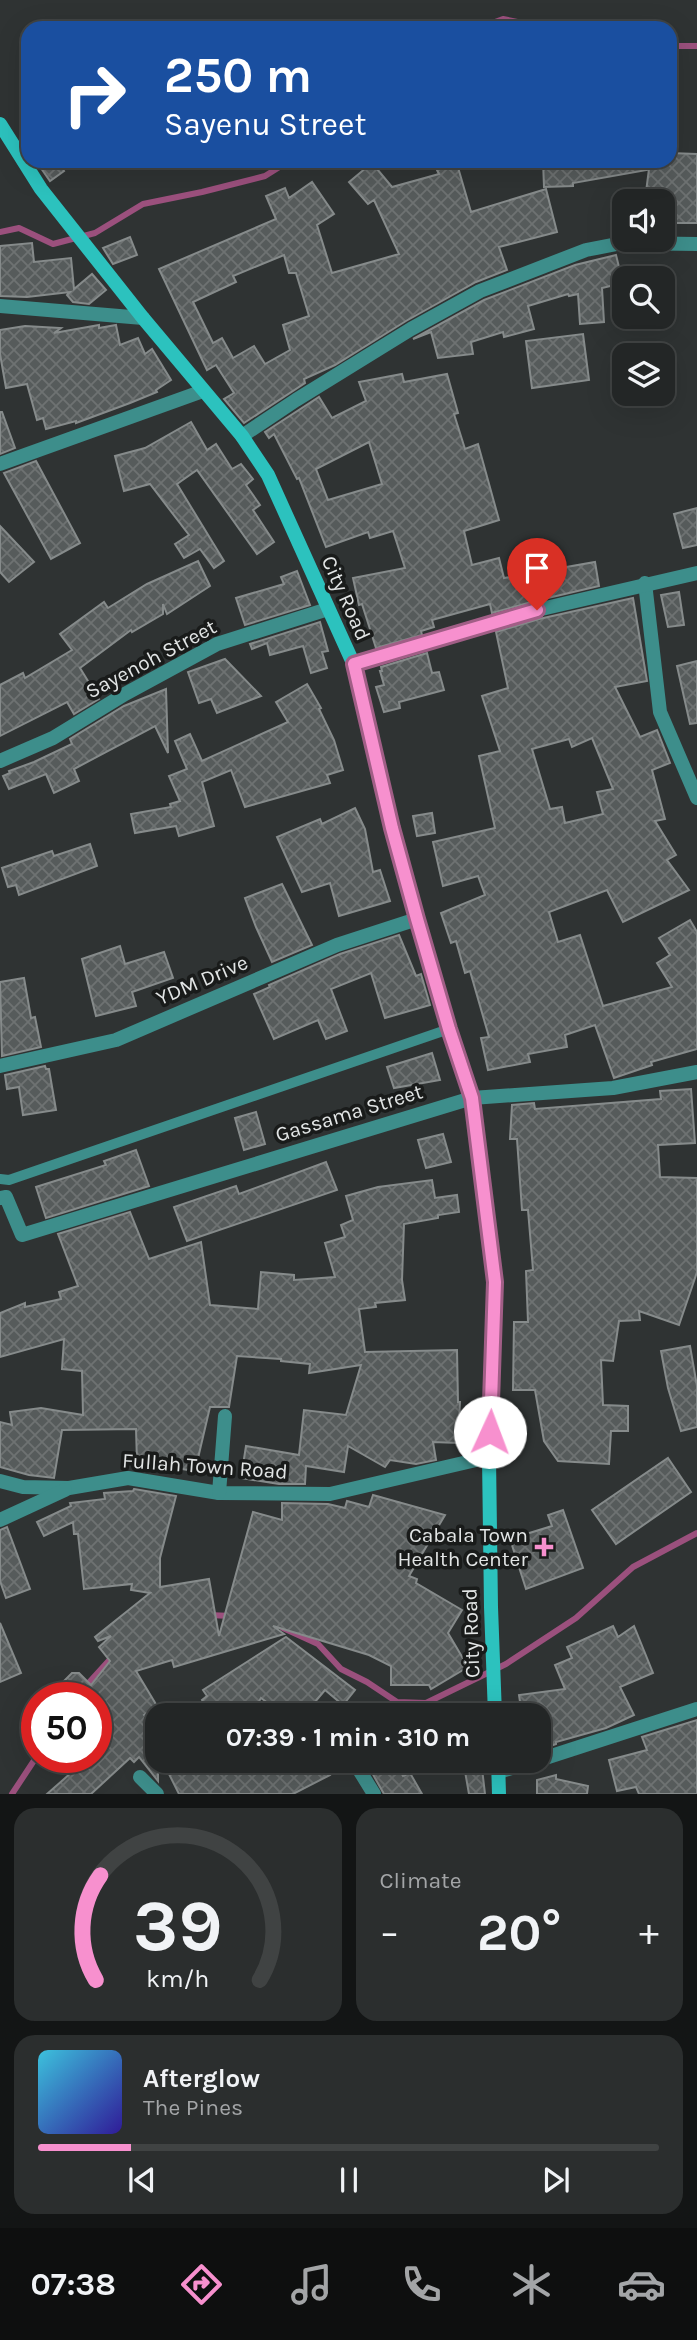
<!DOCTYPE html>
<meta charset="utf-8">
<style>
:root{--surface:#232626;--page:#2b2e2e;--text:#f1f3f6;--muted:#a3a5a7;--line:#404343;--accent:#f790ce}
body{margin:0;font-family:Karla,sans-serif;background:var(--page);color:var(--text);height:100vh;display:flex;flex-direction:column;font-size:26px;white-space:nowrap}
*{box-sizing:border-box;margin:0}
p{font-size:23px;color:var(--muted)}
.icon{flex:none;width:38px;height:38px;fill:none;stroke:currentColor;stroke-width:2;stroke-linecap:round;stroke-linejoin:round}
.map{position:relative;height:1794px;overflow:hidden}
.drawer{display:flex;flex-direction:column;gap:14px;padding:14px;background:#131515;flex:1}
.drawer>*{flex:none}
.hud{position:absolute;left:21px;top:21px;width:656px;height:147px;border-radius:21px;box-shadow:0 7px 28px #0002,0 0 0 2px var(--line);background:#1a4fa0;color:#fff;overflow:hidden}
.tools{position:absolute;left:612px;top:189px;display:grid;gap:14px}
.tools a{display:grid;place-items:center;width:63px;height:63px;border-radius:14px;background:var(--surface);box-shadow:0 7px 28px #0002,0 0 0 2px var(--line);font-size:35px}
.speed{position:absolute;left:21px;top:1682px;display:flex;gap:14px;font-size:35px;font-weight:700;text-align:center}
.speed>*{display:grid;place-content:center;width:91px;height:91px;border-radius:50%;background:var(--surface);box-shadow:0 7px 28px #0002,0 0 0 2px var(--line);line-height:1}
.speed .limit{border:10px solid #d22;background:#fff;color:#111}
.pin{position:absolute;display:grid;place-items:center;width:60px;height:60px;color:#fff;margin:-72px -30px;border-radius:50% 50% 50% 0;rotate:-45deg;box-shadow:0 0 7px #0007}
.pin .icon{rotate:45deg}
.me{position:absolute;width:77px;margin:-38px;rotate:2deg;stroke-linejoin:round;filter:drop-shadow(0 0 5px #0008)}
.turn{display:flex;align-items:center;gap:24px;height:147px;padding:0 28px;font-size:32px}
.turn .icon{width:91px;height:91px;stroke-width:2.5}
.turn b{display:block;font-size:49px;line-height:60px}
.big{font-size:52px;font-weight:700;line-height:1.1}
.drawer .widget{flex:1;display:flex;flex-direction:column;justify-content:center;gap:10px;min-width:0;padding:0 24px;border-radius:21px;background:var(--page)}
.drawer .dial{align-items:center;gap:0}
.dial svg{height:182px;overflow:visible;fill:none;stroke:var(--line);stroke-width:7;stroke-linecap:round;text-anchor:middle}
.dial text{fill:var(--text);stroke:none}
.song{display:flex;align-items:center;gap:21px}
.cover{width:84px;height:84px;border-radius:10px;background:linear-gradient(135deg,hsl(190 70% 55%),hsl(250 70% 35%))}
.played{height:7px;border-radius:4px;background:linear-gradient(90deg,var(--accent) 15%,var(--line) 15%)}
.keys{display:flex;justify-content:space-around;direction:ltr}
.heat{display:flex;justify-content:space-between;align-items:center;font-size:38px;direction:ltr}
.drawer .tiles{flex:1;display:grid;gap:14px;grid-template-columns:1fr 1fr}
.widget:last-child{grid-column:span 2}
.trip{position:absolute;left:145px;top:1703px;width:406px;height:70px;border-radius:21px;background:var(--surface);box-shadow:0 7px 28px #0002,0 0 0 2px var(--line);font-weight:700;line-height:70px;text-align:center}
.tabs{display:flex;height:112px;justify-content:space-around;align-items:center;background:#0e0f0f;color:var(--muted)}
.tabs .icon{width:49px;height:49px}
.tabs .active{color:var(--accent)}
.tabs b{font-size:32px;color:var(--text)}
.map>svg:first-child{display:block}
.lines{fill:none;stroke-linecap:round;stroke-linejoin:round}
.stream{stroke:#9b507d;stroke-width:6}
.building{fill:url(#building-cross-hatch);stroke:#868b8b;stroke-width:2;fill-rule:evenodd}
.lane{stroke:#3d8e8b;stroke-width:10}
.street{stroke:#3d8e8b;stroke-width:14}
.secondary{stroke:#2cc2be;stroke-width:14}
.route-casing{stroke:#a15e86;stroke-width:18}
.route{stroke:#f790ce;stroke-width:12}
.poi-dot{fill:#f790ce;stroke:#191b1a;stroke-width:2.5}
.labels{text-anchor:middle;stroke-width:7;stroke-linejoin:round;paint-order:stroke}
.street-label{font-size:21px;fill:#e2e5e5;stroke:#191b1a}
.poi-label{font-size:21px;fill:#e2e5e5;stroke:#191b1a;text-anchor:end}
</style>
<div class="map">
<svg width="697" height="1794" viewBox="0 0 697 1794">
<defs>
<pattern id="building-cross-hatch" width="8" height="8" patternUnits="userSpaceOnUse" patternTransform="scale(1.75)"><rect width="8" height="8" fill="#565b5b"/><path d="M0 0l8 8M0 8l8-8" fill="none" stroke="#6e7272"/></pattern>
</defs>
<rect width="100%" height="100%" fill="#2f3333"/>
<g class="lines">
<g class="stream">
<polyline points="479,28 503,19 547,28"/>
<polyline points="670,46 697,46"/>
<polyline points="0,232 19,228 53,244 95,233 143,204 202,192 265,176 289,161"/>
<polyline points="208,1615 232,1616"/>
<polyline points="283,1628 318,1644 341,1669 367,1682 397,1702 426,1703 506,1664 576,1618 633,1567 697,1533"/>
<polyline points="84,1688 114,1655"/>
<polyline points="12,1794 37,1756"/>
</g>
</g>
<g class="building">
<polygon points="670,153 697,154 697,223 665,223 665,194 646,192 650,161 670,161"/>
<polygon points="36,161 57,161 64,171 50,181"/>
<polygon points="543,161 647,161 647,170 573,183 573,186 544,187"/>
<path d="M 372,163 L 392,187 L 439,174 L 437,170 L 457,164 L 471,212 L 546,189 L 557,232 L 499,247 L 507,270 L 476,282 L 406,321 L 335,365 L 304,379 L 305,383 L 244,423 L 224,399 L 234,393 L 216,365 L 207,370 L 159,269 L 276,219 L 266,196 L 285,188 L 289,198 L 312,182 L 334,214 L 317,225 L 332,273 L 399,254 L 374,200 L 368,204 L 349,182 ZM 284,255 L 289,273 L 296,273 L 309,316 L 283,325 L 290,350 L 265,364 L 254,346 L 233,358 L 222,338 L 213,343 L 193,302 L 236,282 L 233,276 Z"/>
<polygon points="130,237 137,255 113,264 103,248"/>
<polygon points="32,243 34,262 71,258 74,289 92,274 106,290 89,304 73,302 67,295 70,292 27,297 0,296 0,246"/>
<polygon points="616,255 623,283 602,288 604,322 580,324 578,294 569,296 568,294 528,306 534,329 504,337 503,332 471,342 473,354 438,358 431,332 413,339 484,300 575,265"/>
<polygon points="99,325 99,328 116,325 120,345 138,338 145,354 152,349 171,380 156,390 157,392 130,403 76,423 76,421 46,429 43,418 37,420 27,384 6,388 0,354 0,330 25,326 61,328 54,333"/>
<polygon points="583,334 589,380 532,388 526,341"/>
<path d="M 402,374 L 404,382 L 447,374 L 458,413 L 454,414 L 465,449 L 478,444 L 499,520 L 464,531 L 472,565 L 499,558 L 504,578 L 595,562 L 599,586 L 535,601 L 492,613 L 490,604 L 432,620 L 434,627 L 421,631 L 422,635 L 376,648 L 362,604 L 359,605 L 353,578 L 405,568 L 393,531 L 370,538 L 368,532 L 326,547 L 299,478 L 297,479 L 274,434 L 269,438 L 265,432 L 319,397 L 332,418 L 366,401 L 359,382 ZM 369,442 L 382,484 L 328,500 L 316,469 Z"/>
<polygon points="0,412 2,412 15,448 0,454"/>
<polygon points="191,422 207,450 216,444 232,469 241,464 253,479 246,485 260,505 253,510 274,542 257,554 197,470 177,484 224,561 214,568 200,549 184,558 175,544 189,535 150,484 124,491 115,456 145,448"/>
<polygon points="36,461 80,543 51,559 4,473"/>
<polygon points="697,508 697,545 683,548 674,514"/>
<polygon points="0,526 34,562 9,582 0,572"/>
<polygon points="198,561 210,586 167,614 163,604 163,614 132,632 131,630 80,668 99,699 74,714 67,702 0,736 0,685 23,673 25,678 72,650 60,634 104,602 108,608 147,584"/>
<polygon points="297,571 310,605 245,625 236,598 284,584 281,577"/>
<polygon points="679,592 684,625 668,627 661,595"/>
<path d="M 633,598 L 647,681 L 615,687 L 640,737 L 657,730 L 670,763 L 652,770 L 665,819 L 655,821 L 676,855 L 667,860 L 689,890 L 623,922 L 607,890 L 549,912 L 558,942 L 580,935 L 603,1006 L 672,987 L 657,963 L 670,955 L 659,938 L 690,920 L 697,932 L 697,1049 L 651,1062 L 652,1065 L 614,1078 L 595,1025 L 565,1035 L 567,1047 L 528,1054 L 530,1062 L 488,1070 L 481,1038 L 489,1037 L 470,971 L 465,973 L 456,941 L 451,943 L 441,913 L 485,895 L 478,876 L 443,886 L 433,842 L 495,828 L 479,756 L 500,751 L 482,696 L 508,688 L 496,632 L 539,619 ZM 592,738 L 613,789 L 597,792 L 603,814 L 565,823 L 562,807 L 550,809 L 532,749 L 569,739 L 572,747 Z"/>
<polygon points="320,622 328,651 322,652 327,668 311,673 303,646 270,655 267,643 252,649 250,644"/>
<polygon points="427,653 432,673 439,672 444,690 399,702 400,708 384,712 376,687 384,685 380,671 382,671 381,667"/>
<polygon points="225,659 261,696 217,713 211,699 199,703 188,672"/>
<polygon points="697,661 697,723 690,724 677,666"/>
<polygon points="307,684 321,708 319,709 334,740 343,770 327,775 330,783 245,807 231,770 202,782 214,826 179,836 176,826 135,833 131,814 171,807 170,804 180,801 169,776 187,769 175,741 190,734 202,761 288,722 276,702"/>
<polygon points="166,689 168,753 155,726 74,769 79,781 54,793 46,774 9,789 3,776 10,773 9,771 34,762 72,744 70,739 124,706"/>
<polygon points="355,808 365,829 373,872 380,870 390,901 339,916 330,883 302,892 277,837 320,819 322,824"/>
<polygon points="432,813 435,833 417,836 413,816"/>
<polygon points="90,844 97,866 19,895 16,885 8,887 2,868 52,851 54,856"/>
<polygon points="282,884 312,945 272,962 256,927 245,898"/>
<polygon points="399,935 416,976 421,974 430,1005 385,1018 371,973 331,989 347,1031 326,1039 318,1020 274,1039 254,994 270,987 269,985 340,954"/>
<polygon points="120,946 125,964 164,952 173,978 132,992 136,1006 96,1016 82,959"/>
<polygon points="24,978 31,1018 35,1017 41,1047 2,1056 0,982"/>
<polygon points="432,1053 440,1080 394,1088 387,1067"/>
<polygon points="45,1066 46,1069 49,1069 56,1110 23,1115 19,1087 7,1089 5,1075"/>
<polygon points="691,1089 695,1143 658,1145 660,1177 697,1178 697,1272 693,1284 679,1325 639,1311 640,1320 619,1321 613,1361 601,1360 603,1405 628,1406 628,1431 611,1431 609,1464 558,1461 544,1441 535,1390 513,1390 514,1322 528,1322 526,1271 533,1270 528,1210 522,1210 517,1139 510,1139 512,1105 534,1103 535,1109 661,1099 660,1091"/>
<polygon points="256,1112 265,1144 244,1150 235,1118"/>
<polygon points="443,1134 451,1162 426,1168 418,1140"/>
<polygon points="136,1150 149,1186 46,1218 36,1187 106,1165 104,1161"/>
<polygon points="326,1162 337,1190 187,1241 174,1207 236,1186 239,1194"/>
<polygon points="432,1180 435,1198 457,1195 459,1212 438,1215 438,1218 404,1224 402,1280 405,1300 375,1303 376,1307 359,1309 365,1352 457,1350 458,1402 460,1402 458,1443 433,1442 436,1460 416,1464 390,1460 385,1467 348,1446 344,1472 306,1466 305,1484 279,1484 241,1478 246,1446 299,1455 304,1410 346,1415 361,1365 309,1373 310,1364 281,1361 281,1359 237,1356 229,1407 210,1407 195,1471 137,1462 136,1429 62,1430 54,1478 29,1475 0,1467 0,1422 12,1425 10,1412 41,1408 83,1415 82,1371 62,1369 64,1339 0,1357 0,1313 25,1303 25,1307 61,1299 59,1292 78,1286 58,1234 130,1212 149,1259 201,1242 210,1305 258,1309 261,1272 294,1275 294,1280 335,1277 325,1243 345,1237 341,1225 353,1220 346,1196 378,1187"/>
<polygon points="690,1346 697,1386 697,1427 681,1431 668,1388 661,1351"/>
<polygon points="668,1458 691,1492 616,1544 592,1510"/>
<polygon points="134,1489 176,1496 160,1558 160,1587 209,1579 219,1636 253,1512 282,1520 282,1503 328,1504 345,1508 347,1501 369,1507 373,1495 445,1515 409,1576 417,1579 416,1583 462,1610 448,1633 468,1667 431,1689 429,1685 391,1685 391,1666 369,1655 273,1626 284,1634 174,1667 172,1660 136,1671 157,1706 144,1715 158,1732 158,1781 139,1757 134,1762 130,1758 91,1794 47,1794 72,1772 58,1757 96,1757 96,1698 47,1698 72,1673 79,1673 91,1685 110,1661 99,1647 111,1636 98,1641 95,1637 150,1593 131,1590 132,1584 84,1589 78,1534 74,1534 73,1522 44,1536 37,1522 71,1506 70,1503 105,1499 104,1493 133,1491"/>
<polygon points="563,1510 583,1568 526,1589 510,1539 552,1526 548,1515"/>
<polygon points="7,1527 30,1589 6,1598 0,1581 0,1530"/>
<polygon points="0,1623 21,1673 0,1682"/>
<polygon points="613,1626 618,1637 634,1626 653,1673 620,1687 634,1715 606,1728 556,1742 556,1744 539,1750 539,1715 522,1715 519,1695 565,1689 555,1665 572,1658 567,1647"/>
<polygon points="286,1637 355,1690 343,1705 325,1690 304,1715 284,1715 261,1698 251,1715 219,1715 216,1710 210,1713 202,1700 207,1696 203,1690"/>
<polygon points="697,1720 697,1794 639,1794 636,1787 617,1791 609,1760 647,1750 642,1737"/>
<polygon points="162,1760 322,1760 330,1775 293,1794 179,1794"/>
<polygon points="391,1760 394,1760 403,1776 410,1773 422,1794 384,1794 371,1771"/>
<polygon points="463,1760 481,1760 485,1794 469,1794"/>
<polygon points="556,1775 556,1779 588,1786 587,1794 537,1794 537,1780"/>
</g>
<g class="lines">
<polyline class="lane" points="0,1179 9,1180 449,1029"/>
<g class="street">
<polyline points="0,306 143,318"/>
<polyline points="242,436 296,400 411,329 480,291 586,250 622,243 697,244"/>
<polyline points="0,464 203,391"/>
<polyline points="645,583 660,712 697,798"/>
<polyline points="354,665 537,610 697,573"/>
<polyline points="0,761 53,738 125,694 217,644 328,609"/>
<polyline points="0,1066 116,1040 337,945 417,919"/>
<polyline points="0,1198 6,1197 22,1235 472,1098 613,1088 697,1072"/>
<polyline points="0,1481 23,1487 69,1488 128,1478 219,1493 330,1494 489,1457"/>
<polyline points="219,1493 225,1416"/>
<polyline points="0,1520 65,1490"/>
<polyline points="353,1760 374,1794"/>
<polyline points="539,1760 697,1709"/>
<polyline points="499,1772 537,1760"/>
<polyline points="140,1777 157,1794"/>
</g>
<g class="secondary">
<polyline points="0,124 41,189 143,318 242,436 268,475 354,665 392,828 417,919 449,1029 472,1098 495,1282 489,1457 491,1607 495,1715"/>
<polyline points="498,1760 499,1794"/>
</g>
</g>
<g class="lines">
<g class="route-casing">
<polyline id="route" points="490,1432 495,1282 472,1098 449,1029 417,919 392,828 354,664 537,610"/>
</g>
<use href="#route" class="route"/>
</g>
<path class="poi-dot" d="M540.5 1536.5h7v7h7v7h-7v7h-7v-7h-7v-7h7z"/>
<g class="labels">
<g class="street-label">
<text transform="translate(346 598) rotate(66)" y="7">City Road</text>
<text transform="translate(151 659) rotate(-28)" y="7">Sayenoh Street</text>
<text transform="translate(202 980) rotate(-23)" y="7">YDM Drive</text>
<text transform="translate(349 1113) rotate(-17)" y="7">Gassama Street</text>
<text transform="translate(205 1466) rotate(4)" y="7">Fullah Town Road</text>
<text transform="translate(471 1633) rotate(-92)" y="7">City Road</text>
</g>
<g class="poi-label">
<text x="528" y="1542">Cabala Town<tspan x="528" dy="24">Health Center</tspan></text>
</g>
</g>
</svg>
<div class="tools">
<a><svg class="icon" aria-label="sound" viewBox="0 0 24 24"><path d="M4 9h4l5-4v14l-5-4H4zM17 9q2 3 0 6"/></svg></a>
<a><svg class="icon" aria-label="search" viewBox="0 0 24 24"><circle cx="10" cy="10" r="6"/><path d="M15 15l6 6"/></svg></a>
<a><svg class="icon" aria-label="layers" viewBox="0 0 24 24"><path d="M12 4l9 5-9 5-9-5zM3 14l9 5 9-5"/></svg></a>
</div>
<div class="speed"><div class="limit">50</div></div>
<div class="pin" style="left:537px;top:610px;background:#d93025"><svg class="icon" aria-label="arrive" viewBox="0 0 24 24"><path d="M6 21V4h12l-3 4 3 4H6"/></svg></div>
<svg class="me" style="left:490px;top:1432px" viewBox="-20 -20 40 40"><circle r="19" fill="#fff"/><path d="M0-13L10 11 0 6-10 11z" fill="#f790ce"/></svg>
<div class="trip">07:39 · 1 min · 310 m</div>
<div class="hud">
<div class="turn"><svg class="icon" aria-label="right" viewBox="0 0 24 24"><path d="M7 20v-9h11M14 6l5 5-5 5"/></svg><div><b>250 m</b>Sayenu Street</div></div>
</div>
</div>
<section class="drawer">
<div class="tiles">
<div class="widget dial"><svg viewBox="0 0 100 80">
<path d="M14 69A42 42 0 1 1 86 69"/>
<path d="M14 69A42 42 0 0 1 16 23" stroke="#f790ce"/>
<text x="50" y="56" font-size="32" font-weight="700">39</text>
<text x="50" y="72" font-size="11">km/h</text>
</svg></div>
<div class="widget"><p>Climate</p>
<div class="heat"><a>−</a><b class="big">20°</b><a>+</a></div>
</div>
<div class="widget">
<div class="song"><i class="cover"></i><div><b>Afterglow</b><p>The Pines</p></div></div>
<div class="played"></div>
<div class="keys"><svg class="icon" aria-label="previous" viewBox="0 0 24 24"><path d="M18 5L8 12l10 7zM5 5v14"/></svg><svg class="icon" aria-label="pause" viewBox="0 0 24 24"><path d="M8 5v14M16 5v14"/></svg><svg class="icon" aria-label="next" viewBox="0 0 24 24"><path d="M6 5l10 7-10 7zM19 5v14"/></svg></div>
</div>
</div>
</section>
<nav class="tabs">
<b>07:38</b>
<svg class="icon active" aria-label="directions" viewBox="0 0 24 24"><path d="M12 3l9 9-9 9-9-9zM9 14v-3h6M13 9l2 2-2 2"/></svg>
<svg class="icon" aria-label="music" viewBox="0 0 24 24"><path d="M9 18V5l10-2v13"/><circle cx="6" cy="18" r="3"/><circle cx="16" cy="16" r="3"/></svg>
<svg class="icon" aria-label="phone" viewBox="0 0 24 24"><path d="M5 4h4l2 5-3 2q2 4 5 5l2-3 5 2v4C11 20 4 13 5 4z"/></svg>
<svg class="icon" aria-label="climate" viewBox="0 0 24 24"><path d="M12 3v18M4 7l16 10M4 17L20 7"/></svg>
<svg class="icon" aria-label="car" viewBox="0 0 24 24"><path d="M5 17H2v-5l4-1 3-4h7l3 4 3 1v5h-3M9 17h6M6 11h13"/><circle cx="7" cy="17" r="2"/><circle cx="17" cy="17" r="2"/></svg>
</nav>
